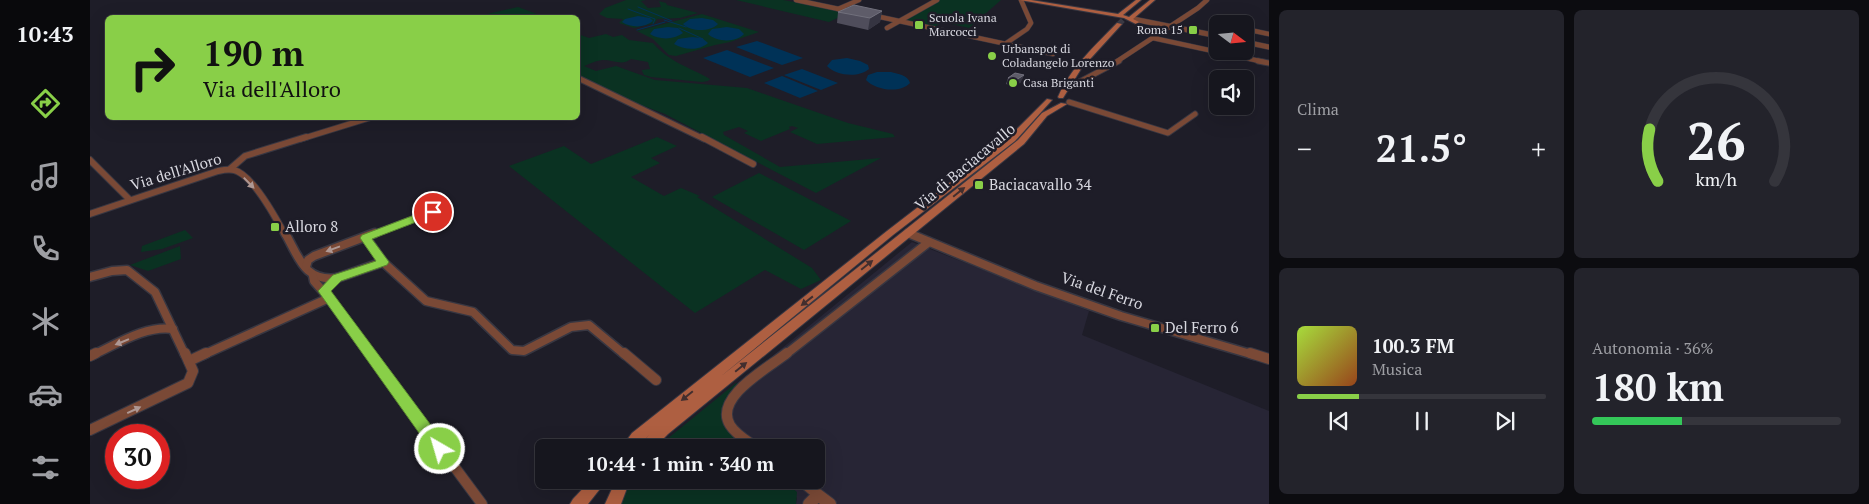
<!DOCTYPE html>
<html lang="it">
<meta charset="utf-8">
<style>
:root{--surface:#16161e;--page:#23232b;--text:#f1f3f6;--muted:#9e9fa4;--line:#35353c;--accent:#89cf48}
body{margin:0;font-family:"PT Serif",serif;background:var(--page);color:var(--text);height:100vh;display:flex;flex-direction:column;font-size:19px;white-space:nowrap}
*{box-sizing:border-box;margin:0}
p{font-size:16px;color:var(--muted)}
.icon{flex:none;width:28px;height:28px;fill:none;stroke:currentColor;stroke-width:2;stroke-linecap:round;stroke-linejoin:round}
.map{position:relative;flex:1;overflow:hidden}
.sheet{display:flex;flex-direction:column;gap:10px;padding:10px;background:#0c0c10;width:600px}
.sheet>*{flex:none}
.guide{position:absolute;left:15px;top:15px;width:475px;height:105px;border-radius:8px;box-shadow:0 5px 20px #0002,0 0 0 1px var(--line);background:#89cf48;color:#111;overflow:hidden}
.needle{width:32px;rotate:106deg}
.tools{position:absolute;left:1119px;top:15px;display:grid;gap:10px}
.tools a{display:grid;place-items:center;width:45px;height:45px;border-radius:8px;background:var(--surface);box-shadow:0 5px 20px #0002,0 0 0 1px var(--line);font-size:25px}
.speed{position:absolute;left:15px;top:424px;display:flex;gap:10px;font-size:25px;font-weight:700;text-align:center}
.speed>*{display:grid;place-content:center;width:65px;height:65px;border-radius:50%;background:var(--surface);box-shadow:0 5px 20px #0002,0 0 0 1px var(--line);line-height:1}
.speed .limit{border:8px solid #d22;background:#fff;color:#111}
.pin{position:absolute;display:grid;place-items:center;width:42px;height:42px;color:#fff;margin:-21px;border:2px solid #fff;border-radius:50%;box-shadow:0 1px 5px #0007}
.me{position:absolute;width:55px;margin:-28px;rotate:322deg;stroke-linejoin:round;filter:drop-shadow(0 0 4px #0008)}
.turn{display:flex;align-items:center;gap:18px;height:105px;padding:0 15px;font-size:22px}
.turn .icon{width:65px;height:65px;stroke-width:2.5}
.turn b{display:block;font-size:35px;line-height:42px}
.big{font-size:38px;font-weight:800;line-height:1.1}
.sheet .widget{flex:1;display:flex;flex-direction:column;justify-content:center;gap:8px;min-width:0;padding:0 18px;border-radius:8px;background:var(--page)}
.sheet .dial{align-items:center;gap:0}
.dial svg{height:130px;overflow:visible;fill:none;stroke:var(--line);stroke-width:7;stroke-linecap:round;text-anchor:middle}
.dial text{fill:var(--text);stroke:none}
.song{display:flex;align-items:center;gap:15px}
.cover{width:60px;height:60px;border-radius:8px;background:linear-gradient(135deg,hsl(80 70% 55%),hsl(20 70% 35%))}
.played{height:5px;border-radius:2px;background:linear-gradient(90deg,var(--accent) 25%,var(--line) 25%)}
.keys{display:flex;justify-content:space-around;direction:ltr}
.heat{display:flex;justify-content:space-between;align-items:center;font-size:28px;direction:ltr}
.charge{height:8px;border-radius:4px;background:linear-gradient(90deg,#34c759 36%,var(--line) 0)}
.sheet .tiles{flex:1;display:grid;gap:10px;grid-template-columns:repeat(2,1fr)}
.trip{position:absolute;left:445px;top:439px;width:290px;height:50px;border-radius:8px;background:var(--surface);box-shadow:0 5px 20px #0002,0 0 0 1px var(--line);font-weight:800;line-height:50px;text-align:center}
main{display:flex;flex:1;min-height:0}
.dock{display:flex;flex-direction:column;width:90px;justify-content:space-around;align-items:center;background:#09090c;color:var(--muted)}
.dock .icon{width:35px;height:35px}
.dock .current{color:var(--accent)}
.dock b{font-size:22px;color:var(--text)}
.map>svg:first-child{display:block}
.built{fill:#272535}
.green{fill:#0a3222}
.water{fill:#003257}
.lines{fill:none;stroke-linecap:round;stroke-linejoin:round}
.stream{stroke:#003257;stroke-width:1}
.secondary-tunnel{stroke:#3a3944;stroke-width:5.5;stroke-dasharray:5.5 2.5;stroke-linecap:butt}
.minor-far4-casing{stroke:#383742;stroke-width:5.5}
.minor-far3-casing{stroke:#383742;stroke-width:7}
.minor-far2-casing{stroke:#383742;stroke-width:8}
.minor-far1-casing{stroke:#383742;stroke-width:11}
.minor-casing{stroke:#383742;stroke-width:12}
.tertiary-far1-casing{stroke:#383742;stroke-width:6}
.tertiary-casing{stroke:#383742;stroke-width:14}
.secondary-casing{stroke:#383742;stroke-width:2}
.minor-far4{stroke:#7a4936;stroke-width:4.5}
.minor-far3{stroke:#7a4936;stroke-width:5}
.minor-far2{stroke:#7a4936;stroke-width:6}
.minor-far1{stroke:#7a4936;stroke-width:8}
.minor{stroke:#7a4936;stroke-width:10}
.tertiary-far1{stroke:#7a4936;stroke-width:5}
.tertiary{stroke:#7a4936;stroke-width:12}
.secondary{fill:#ae5f41;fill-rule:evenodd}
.wall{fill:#4f4d5b}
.shaded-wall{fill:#353441}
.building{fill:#5e5c69;stroke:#71707c}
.oneway{fill:#ae9894}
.oneway2{fill:#422e2e}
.route{fill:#89cf48;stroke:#59872f}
.poi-dot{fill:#89cf48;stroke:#1e1d28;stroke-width:2}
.labels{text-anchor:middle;stroke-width:5;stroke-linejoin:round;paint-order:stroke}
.far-poi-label{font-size:12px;fill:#d8d8e0;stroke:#1e1d28;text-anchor:start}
.street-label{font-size:15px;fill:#d8d8e0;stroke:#1e1d28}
.poi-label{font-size:15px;fill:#d8d8e0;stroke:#1e1d28;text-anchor:start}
</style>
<main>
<nav class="dock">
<b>10:43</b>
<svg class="icon current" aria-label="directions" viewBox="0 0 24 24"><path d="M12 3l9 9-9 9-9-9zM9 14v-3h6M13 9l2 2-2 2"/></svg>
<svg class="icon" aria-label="music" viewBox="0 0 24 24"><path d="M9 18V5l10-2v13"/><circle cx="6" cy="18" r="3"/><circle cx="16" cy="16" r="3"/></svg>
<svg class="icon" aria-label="phone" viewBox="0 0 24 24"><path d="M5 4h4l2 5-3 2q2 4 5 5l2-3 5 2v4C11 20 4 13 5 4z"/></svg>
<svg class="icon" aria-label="climate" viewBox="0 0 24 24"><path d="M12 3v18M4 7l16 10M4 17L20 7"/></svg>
<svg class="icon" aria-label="car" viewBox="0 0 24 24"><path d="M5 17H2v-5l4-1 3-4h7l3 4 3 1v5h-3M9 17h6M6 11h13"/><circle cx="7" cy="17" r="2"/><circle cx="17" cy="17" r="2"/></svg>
<svg class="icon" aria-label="filters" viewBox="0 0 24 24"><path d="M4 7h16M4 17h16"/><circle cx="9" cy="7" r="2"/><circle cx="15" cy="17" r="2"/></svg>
</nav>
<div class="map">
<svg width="1179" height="504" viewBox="0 0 1179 504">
<rect width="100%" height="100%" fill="#1e1d28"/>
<polygon class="built" points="822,242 999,311 992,335 1179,411 1179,504 706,504 707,498 699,485 692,491 678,480 726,480 726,448 657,447 637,430 632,414 648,384"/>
<g class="green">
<polygon points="536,0 556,0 551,1 558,8 571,7 569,1 565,0 576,3 577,5 608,13 590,18 567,19 565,23 544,28 529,23 533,19 517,18 509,14 515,8"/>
<polygon points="646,0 693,0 760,12 739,22"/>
<polygon points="850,0 911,0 879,28 853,22 845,27 812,20"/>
<polygon points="428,7 455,17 384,17"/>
<polygon points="612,14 669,32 640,42 625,45 586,56 579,55 563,39 547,31"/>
<path d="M 488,34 L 499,38 L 516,34 L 523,37 L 532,35 L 539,40 L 563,43 C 579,62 599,67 620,79 L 618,81 L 612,82 L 561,77 L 554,75 L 552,71 L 552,70 L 560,69 L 558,62 L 541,59 C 532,66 524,60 513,60 C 508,60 499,64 494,66 L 506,71 L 526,66 L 565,80 L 657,88 L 758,123 L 803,134 L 805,137 L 727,144 L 700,132 L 708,128 L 702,126 L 699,127 L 700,129 L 671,141 L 654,133 L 658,131 L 649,127 L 633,132 L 634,135 L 690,167 L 791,158 L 726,193 L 575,114 L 538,100 L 488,76 Z"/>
<polygon points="567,137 587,146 561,158 570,163 541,177 574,196 591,188 610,196 607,197 722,268 731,280 711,289 675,270 605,313 419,166 474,146 501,164"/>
<polygon points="669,173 761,221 714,250 622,197"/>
<polygon points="95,230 103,238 72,249 51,252 52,246"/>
<polygon points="90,246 91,259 58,271 40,265"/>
<path d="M 646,383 L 648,384 C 626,418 628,421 657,447 L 566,448 Z"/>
<polygon points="539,480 678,480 692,490 699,485 707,492 706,504 529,504"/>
</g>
<g class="water">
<path d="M 548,16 L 560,18 L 563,21 C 555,28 541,28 532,22 L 535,19 Z"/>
<path d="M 612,18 L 623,20 L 628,24 C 620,32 601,32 593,24 L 600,19 Z"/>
<path d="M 578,27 L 588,28 L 593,33 C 584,40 569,40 560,34 L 564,29 Z"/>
<path d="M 637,27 L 649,29 L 654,34 C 646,43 626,42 618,34 L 622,29 Z"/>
<path d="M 602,37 L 612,38 L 618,43 C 609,51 594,50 584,44 L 588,39 Z"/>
<polygon points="667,41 713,58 692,65 646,47"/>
<polygon points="637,50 684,68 660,77 613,58"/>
<path d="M 757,58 L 770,61 L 778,65 L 779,69 C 769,78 746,76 737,66 L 742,60 Z"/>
<polygon points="712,69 748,83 731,90 694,75"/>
<path d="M 801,72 C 808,74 818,75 820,83 C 810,94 785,90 776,80 L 778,75 L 787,72 Z"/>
<polygon points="692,76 728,91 710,98 674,83"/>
</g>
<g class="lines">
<g class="stream">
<polyline points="548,7 582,21"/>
<polyline points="538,9 565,19 563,24"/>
<polyline points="574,20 596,27"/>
<polyline points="589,28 613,39"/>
<polyline points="547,30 575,22"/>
</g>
<polyline class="secondary-tunnel" points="1029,24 1037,16"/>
<g class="minor-far4-casing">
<g id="minor-far4">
<polyline points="706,0 763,12"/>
<polyline points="748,9 769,0"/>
<polyline points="781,15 963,54"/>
<polyline points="797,28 847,0"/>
<polyline points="1155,29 1179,34"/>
<polyline points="1063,38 1174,62"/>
<polyline points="915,44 937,29 941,23 931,0"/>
<polyline points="1026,62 1108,8 1117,0"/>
</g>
</g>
<g class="minor-far3-casing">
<g id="minor-far3">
<polyline points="1168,61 1179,63"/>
<polyline points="488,78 614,139"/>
<polyline points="974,90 1029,61"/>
<polyline points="979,102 1078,133 1105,114"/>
<polyline points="211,139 279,118"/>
</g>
</g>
<g class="minor-far2-casing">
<g id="minor-far2">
<polyline points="612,137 663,164"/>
<polyline points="0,160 40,200"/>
<polyline points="140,169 155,156 216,137"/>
<path d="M 0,214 L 128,171 C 133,170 139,169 144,170 C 163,175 186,218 195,235"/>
<polyline points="817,233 821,235"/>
<polyline points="281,235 358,206"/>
</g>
</g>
<g class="minor-far1-casing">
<g id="minor-far1">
<path d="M 195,233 C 209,257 214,282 247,278"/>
<polyline points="818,233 946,286 1031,316 1164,355"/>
<polyline points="276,238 293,262 336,301 383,312 422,350 434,351 481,327 499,325 535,355"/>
<polyline points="216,267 218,260 224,256 285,233"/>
<polyline points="223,276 224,281 239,298 280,355"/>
<polyline points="0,277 22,271 37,270 65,292 95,355"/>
<polyline points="234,291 247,278 293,262"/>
<path d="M 3,355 C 27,344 56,325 83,329"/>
<polyline points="113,355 239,298"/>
<polyline points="695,355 839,242"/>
</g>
</g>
<g class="minor-casing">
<g id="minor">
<polyline points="280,353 392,504"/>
<polyline points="534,353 566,380"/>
<polyline points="1160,353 1179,359"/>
<polyline points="0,356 6,353"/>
<polyline points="99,361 116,353"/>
<polyline points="0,430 98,383 103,371 95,353"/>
<path d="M 667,448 C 658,441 646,435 640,425 C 623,397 680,367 697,353"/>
<polyline points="710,480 728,495"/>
</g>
</g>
<g class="tertiary-far1-casing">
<g id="tertiary-far1">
<polyline points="1043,19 1128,36"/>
<polyline points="1155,42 1179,47"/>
</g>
</g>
<g class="tertiary-casing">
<polyline id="tertiary" points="719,504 728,495 740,504"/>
</g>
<g class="secondary-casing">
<g id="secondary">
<polygon points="930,0 941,0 1028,14 1046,0 1051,0 1033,15 1039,17 1060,0 1065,0 1043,19 1049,22 1046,24 1034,18"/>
<path d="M 1027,23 L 1032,24 L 991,69 L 973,98 L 969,98 L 968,97 C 981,67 1005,46 1027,23 Z"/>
<polygon points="957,99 962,100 925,141 803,235 630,377 928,140 952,113 971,103 977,104 957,116 934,144 578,434 564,448 548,448 559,435 547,448 531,448 542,433 797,231 919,137"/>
<polygon points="501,480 517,480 498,504 480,504 483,499"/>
<polygon points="526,480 540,480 531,504 515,504"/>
</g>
</g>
<use href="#minor-far4" class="minor-far4"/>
<use href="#minor-far3" class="minor-far3"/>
<use href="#minor-far2" class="minor-far2"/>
<use href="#minor-far1" class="minor-far1"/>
<use href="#minor" class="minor"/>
<use href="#tertiary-far1" class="tertiary-far1"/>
<use href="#tertiary" class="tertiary"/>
<use href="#secondary" class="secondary"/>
</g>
<g class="wall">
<polygon points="792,11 790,22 778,30 747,23 748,12"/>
<polygon points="925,73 934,75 931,82 924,87 916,84 918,78"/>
</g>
<g class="shaded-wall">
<polygon points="792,11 790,22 778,30 780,18"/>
<polygon points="934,75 931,82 924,87 926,80"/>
</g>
<g class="building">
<polygon points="764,5 792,11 780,18 748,12"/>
<polygon points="925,73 934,75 926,80 918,78"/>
</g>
<defs><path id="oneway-solid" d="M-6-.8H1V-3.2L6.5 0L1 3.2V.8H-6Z" transform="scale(1.25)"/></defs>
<g class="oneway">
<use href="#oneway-solid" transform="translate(159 183) rotate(46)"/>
<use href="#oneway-solid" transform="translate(243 249) rotate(160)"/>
<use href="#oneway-solid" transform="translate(32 342) rotate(158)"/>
<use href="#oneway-solid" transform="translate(44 410) rotate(-25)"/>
</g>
<g class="oneway2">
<use href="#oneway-solid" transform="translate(869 192) rotate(-39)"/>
<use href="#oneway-solid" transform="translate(777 265) rotate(-39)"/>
<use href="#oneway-solid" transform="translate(717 301) rotate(142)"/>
<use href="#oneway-solid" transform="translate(651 367) rotate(-39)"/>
<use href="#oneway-solid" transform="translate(597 396) rotate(141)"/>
</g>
<polygon class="route" points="343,208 348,212 347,214 282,239 299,262 297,265 251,281 241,291 355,444 358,449 355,454 350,456 344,454 228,291 243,275 286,261 270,238 272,235"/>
<g class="poi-dot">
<rect x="824" y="20" width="10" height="10" rx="2.5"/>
<rect x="1098" y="25" width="10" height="10" rx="2.5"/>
<circle cx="902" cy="56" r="5"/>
<circle cx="923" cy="83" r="5"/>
<rect x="884" y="180" width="10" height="10" rx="2.5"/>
<rect x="180" y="222" width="10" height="10" rx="2.5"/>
<rect x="1060" y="323" width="10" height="10" rx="2.5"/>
</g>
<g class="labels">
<g class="far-poi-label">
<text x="839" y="22">Scuola Ivana<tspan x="839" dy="14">Marcocci</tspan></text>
<text x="1093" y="34" text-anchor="end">Roma 15</text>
<text x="912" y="53">Urbanspot di<tspan x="912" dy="14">Coladangelo Lorenzo</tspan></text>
<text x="933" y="87">Casa Briganti</text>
</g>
<g class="street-label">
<text transform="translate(875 167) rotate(-40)" y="5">Via di Baciacavallo</text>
<text transform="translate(86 172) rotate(-17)" y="5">Via dell'Alloro</text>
<text transform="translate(1012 291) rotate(19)" y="5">Via del Ferro</text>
</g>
<g class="poi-label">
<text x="899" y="190">Baciacavallo 34</text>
<text x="195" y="232">Alloro 8</text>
<text x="1075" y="333">Del Ferro 6</text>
</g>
</g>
</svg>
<div class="tools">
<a><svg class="needle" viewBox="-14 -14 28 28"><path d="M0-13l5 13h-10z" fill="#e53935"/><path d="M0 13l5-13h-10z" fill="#9e9fa4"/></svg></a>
<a><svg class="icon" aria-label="sound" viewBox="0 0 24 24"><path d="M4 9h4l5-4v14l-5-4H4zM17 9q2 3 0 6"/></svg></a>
</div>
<div class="speed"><div class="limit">30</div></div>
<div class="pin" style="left:343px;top:212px;background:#d93025"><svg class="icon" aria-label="arrive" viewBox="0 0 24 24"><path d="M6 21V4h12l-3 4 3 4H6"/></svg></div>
<svg class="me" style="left:350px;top:449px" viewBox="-20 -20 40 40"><circle r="17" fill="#89cf48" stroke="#fff" stroke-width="3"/><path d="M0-11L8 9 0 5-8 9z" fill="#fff"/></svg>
<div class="trip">10:44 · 1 min · 340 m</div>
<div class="guide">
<div class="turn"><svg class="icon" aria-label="right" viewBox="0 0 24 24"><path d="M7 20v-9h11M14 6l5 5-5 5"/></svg><div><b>190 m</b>Via dell'Alloro</div></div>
</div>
</div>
<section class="sheet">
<div class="tiles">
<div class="widget"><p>Clima</p>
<div class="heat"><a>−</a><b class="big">21.5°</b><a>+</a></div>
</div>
<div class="widget dial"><svg viewBox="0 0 100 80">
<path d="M14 69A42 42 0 1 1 86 69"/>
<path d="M14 69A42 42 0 0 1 9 37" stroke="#89cf48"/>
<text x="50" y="56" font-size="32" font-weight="700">26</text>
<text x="50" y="72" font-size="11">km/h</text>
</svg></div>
<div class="widget">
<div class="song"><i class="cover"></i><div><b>100.3 FM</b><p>Musica</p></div></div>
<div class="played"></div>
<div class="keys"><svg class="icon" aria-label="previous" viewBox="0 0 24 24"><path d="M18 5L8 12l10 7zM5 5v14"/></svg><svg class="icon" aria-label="pause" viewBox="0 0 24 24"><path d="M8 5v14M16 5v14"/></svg><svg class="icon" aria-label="next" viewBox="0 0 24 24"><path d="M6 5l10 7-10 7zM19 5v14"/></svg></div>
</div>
<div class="widget"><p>Autonomia · 36%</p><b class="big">180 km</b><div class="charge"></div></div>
</div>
</section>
</main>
